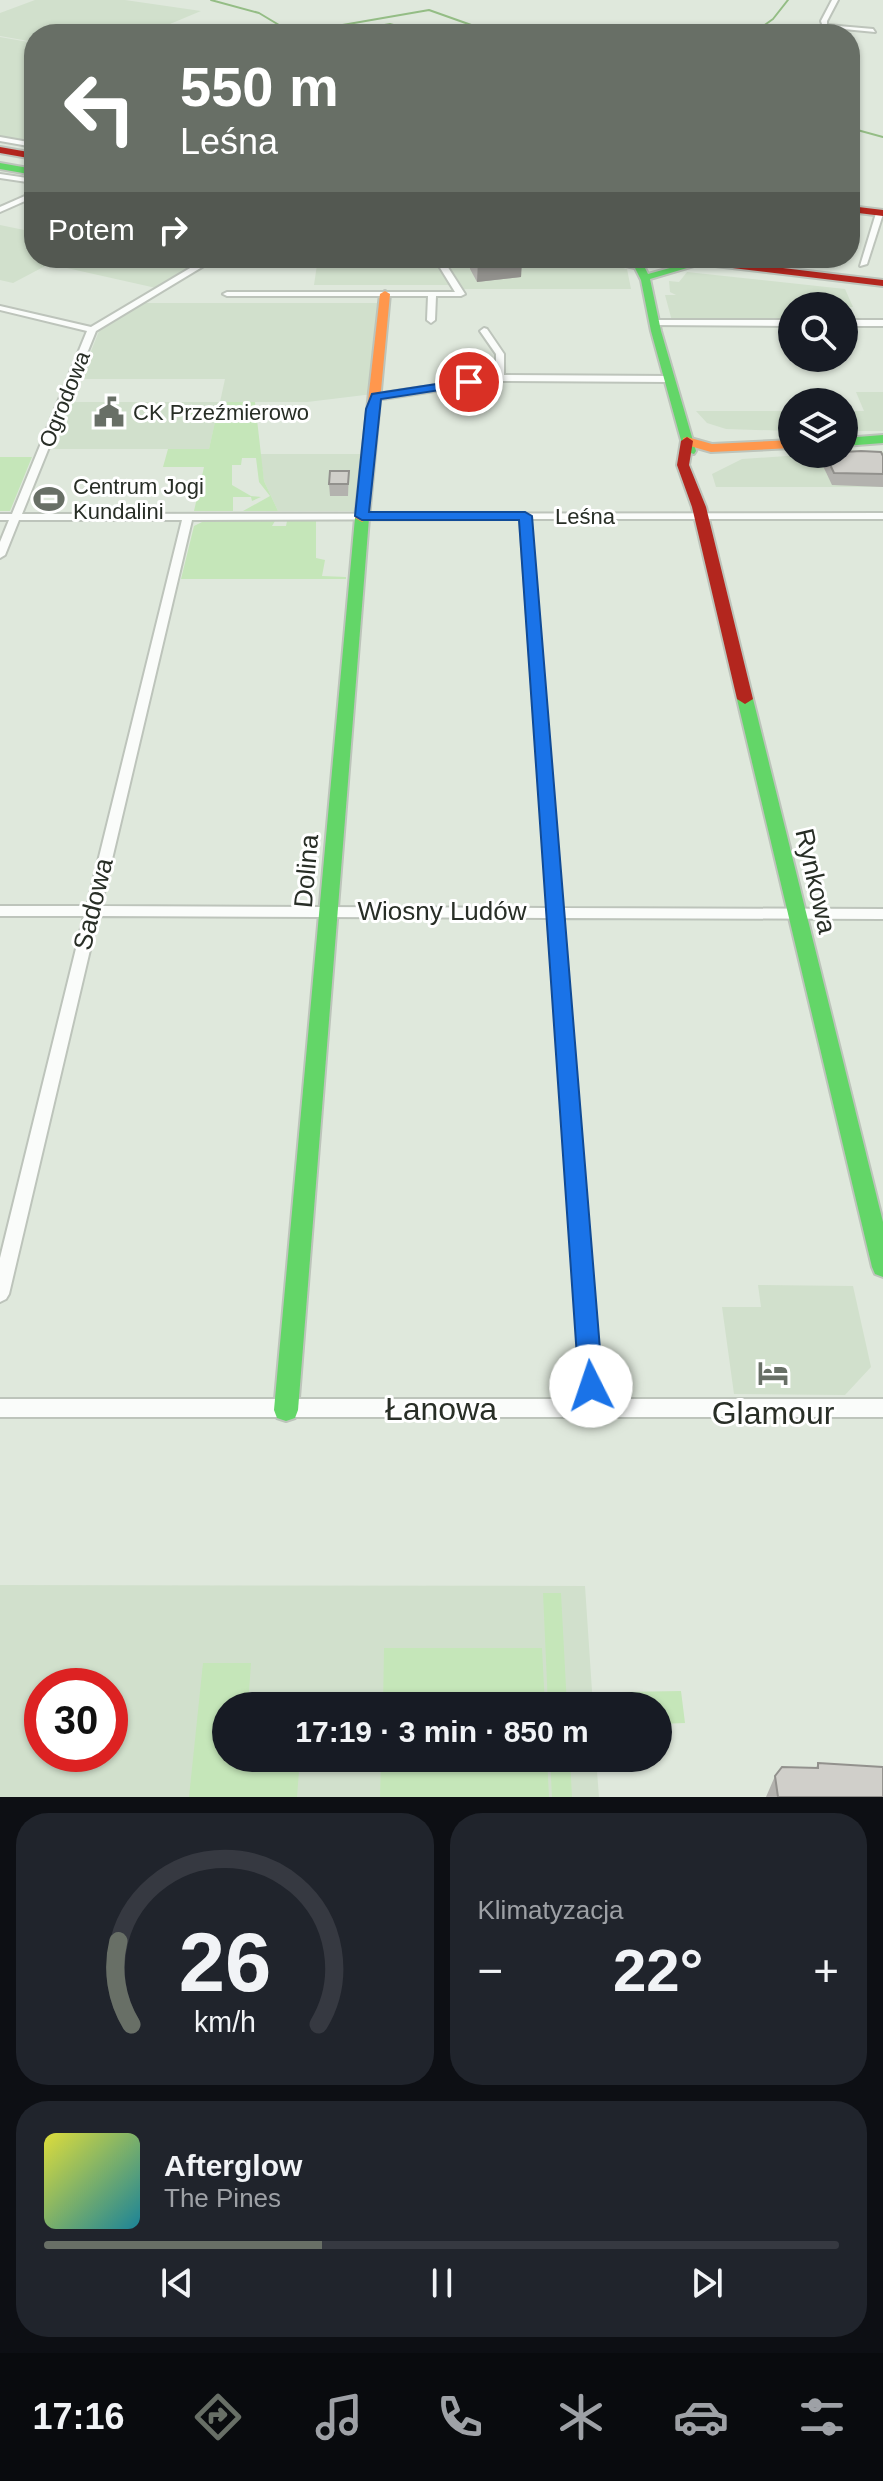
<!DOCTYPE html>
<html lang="pl">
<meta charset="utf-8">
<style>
:root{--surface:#171b24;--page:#20242c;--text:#f1f3f6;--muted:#9ea1a6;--line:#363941;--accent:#686f66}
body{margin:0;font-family:Arial,sans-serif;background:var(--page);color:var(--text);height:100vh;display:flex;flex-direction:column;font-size:30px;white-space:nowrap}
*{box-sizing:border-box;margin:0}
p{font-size:26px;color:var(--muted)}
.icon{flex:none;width:44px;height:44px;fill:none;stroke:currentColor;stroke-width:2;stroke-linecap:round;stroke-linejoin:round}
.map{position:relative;height:1797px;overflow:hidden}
.panel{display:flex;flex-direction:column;gap:16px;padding:16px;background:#0d0f14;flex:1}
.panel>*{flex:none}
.banner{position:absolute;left:24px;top:24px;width:836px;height:244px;border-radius:32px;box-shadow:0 2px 6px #0004;background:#686f66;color:#fff;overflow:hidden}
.controls{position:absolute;left:778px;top:292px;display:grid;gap:16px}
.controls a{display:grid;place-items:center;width:80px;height:80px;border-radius:50%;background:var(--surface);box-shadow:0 2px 6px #0004;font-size:40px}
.speed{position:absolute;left:24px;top:1668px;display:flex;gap:16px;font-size:40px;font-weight:700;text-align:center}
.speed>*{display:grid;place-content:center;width:104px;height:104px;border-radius:50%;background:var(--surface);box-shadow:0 2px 6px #0004;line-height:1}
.speed .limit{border:12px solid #d22;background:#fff;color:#111}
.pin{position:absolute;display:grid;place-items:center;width:68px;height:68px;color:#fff;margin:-34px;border:4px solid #fff;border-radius:50%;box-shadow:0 2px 8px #0007}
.me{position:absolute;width:88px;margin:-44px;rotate:356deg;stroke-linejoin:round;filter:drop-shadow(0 0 6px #0008)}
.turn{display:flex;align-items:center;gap:28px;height:168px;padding:0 24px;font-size:36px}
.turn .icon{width:104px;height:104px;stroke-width:2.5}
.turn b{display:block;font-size:56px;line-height:68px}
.then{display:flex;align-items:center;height:76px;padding:0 24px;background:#0003;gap:16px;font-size:30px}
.big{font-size:60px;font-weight:800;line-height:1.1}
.panel .widget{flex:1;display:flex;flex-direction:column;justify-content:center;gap:12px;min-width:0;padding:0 28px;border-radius:32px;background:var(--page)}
.panel .dial{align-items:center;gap:0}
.dial svg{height:208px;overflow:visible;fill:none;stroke:var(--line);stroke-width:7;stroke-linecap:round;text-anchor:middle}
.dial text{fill:var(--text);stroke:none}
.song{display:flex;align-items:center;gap:24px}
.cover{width:96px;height:96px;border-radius:12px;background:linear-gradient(135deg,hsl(60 70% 55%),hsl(190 70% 35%))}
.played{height:8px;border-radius:4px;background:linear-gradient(90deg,var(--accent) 35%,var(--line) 35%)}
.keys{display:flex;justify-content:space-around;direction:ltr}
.heat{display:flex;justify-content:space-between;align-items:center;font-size:44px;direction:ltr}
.panel .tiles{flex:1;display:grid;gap:16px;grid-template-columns:1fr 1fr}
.widget:last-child{grid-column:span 2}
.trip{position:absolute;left:212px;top:1692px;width:460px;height:80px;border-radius:40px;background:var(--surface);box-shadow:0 2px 6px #0004;font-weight:800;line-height:80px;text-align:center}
.tabs{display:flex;height:128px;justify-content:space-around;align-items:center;background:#090b0e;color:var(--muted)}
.tabs .icon{width:56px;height:56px}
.tabs .on{color:var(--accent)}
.tabs b{font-size:36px;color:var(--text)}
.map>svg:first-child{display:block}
.built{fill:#d1e0cc;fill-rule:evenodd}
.green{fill:#c5e6b9}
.water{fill:#94bd85}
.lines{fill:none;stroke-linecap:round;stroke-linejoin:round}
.stream{stroke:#94bd85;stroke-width:2}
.street-casing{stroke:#bdc4bb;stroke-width:4}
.fast-casing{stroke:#bdc4bb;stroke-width:4}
.slow-casing{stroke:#bdc4bb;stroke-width:4}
.jam-casing{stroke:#bdc4bb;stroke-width:4}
.street{fill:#fafcfa;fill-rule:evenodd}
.fast{fill:#63d668;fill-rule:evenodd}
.slow{fill:#ff974d;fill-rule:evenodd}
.jam{fill:#b3261e;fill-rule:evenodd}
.wall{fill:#b3b2ae}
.shaded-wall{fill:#92918d}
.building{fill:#d0cfca;stroke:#92918d;stroke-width:2}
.route{fill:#1a73e8;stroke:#114b97;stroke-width:2}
.labels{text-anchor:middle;stroke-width:6;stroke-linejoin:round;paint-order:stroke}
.far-street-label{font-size:22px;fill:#282e26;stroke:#fff}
.far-poi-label{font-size:22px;fill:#282e26;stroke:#fff;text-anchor:start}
.street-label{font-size:26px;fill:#282e26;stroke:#fff}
.near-street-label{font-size:32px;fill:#282e26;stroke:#fff}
.near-poi-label{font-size:32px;fill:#282e26;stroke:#fff}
</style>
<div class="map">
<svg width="883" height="1797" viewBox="0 0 883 1797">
<rect width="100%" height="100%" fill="#dfe8dc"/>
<g class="built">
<polygon points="35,0 125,0 201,11 146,34 34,34 34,42 0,36 0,13"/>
<polygon points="0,37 34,43 34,143 0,137"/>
<polygon points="0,225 34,232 34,258 206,258 156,288 49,264 13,283 0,280"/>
<polygon points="318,258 433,258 451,285 314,285"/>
<polygon points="443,258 560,258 603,263 627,269 631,289 464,289"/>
<polygon points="687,272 845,289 853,307 792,306 792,321 672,321 665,295 676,295 670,292 669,281 679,282"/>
<polygon points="144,303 380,303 373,394 307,402 220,402 209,449 52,449 70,402 220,402 225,379 80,379 99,331"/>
<polygon points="856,392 883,392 883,431 844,431 844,411 864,411"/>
<polygon points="696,411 792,411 792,431 726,429 707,423"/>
<polygon points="844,452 883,452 883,487 716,487 712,474 742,459"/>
<polygon points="260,454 365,454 361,511 278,511 264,481"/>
<polygon points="758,1285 853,1286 871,1367 845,1395 734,1394 722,1307 761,1307"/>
<path d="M 0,1585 L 585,1586 L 593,1706 L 226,1706 L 226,1758 L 596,1758 L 599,1797 L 0,1797 ZM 42,1686 L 110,1686 L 110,1754 L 42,1754 Z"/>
</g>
<g class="green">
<polygon points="220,402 255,402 264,481 278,511 243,511 270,496 259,482 256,458 242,458 241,465 232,465 232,485 251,496 261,497 252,501 251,497 233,497 233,511 194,511 204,467 163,467 168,449 209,449 215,422 187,422 190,412 217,412"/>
<polygon points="0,457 32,457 10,511 0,511"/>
<polygon points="204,521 275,521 272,526 286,526 287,521 316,521 316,558 325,560 322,576 346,577 346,579 181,579 194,526"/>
<polygon points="543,1593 561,1593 567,1706 548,1706"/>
<polygon points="384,1648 542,1648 545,1706 383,1706"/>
<polygon points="203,1663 251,1663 248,1706 226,1706 226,1758 300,1758 297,1797 189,1797"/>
<polygon points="681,1691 685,1723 658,1724 658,1706 623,1706 621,1692"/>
<polygon points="381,1758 547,1758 549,1797 380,1797"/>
<polygon points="550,1758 570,1758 572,1797 552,1797"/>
</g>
<polygon class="water" points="390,23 432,34 338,32"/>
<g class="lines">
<g class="stream">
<polyline points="211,0 259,13 294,34"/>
<polyline points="308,31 429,10 491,32 612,31"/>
<polyline points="626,31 761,28"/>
<polyline points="320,33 324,34"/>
<polyline points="752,34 773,19 788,0"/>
<polyline points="850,128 883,137"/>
</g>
<g class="street-casing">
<g id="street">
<polygon points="832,0 838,0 827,21 827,25 873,29 875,32 823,27 821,21"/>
<polygon points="0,137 34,143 34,147 0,141"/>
<polygon points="0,174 34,179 34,183 0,178"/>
<polygon points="34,192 34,197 0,212 0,207"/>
<polygon points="877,210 883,210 883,214 867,264 860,266"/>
<path d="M 207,258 L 217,258 L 96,331 L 22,514 L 883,513 L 883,519 L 530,519 L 562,908 L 883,909 L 883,919 L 563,918 L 602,1399 L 883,1399 L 883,1417 L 0,1417 L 0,1399 L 583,1399 L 548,918 L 98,916 L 9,1294 L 6,1299 L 0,1302 L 0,1258 L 84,916 L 0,916 L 0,906 L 87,906 L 182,520 L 19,520 L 5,555 L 0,558 L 0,542 L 9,520 L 0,520 L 0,514 L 12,514 L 87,331 L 0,310 L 0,306 L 91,327 ZM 520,519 L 548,908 L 101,906 L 192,520 Z"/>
<polygon points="434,258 442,258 465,294 461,296 436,296 435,320 431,323 427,320 428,296 227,296 223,294 227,292 455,292"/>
<polygon points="592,258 607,258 643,267 639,269"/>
<polygon points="654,320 792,320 792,326 651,325 650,323"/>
<rect x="844" y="320" width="39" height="6"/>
<polygon points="484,328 487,329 504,354 504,375 670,376 674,379 670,382 500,381 376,400 371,397 376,394 496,376 496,354 480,331"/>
</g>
</g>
<g class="fast-casing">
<g id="fast">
<polygon points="0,163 34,169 34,175 0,169"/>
<polygon points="630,258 640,258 648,274 692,262 697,265 650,279 661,331 696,451 694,454 684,451 651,331 641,280"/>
<polygon points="883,435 883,443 844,446 844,438"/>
<polygon points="362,514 369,518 298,1410 295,1418 286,1421 277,1418 274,1410 355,518"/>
<polygon points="745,694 753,699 883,1222 883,1277 875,1274 872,1267 737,699"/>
</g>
</g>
<g class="slow-casing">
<g id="slow">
<polygon points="385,291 390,294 369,518 362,522 355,518 380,294"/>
<polygon points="687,437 712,444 792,440 792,448 711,452 683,444 683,438"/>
</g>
</g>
<g class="jam-casing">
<g id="jam">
<polygon points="0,147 34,153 34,159 0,153"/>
<polygon points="850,206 883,210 883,216 850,212"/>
<polygon points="668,258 698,258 883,280 883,286 673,261"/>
<polygon points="687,437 693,441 689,465 706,507 753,699 745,704 737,699 692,507 677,465 681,441"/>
</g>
</g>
<use href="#street" class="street"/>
<use href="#fast" class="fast"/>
<use href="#slow" class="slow"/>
<use href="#jam" class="jam"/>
</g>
<g class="wall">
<polygon points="470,258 522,258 521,277 477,282 470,269"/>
<polygon points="825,454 883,456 883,487 832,485 823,466"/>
<polygon points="349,471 348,496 330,496 329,484"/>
<polygon points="818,1763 883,1797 766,1797 775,1776 816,1768"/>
</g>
<polygon class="shaded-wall" points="500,258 522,258 521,277 477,282 478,260"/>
<g class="building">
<polygon points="476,258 500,258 478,260"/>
<polygon points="861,451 881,452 883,456 883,474 834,473 825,454 844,454 844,452"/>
<polygon points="330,471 349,471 348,484 329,484"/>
<polygon points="818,1763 883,1767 883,1797 778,1797 775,1776 782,1767 818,1768"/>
</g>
<polygon class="route" points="469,379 473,380 473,385 381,399 369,512 525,512 532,516 603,1386 600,1394 591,1397 582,1394 579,1386 519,520 362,520 355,516 366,409 372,394"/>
<defs>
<g id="civic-bare" transform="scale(2.4)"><path d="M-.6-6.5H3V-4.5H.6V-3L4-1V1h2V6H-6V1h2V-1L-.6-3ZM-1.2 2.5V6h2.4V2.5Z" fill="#686f66" stroke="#fff" stroke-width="2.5" paint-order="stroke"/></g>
<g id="stadium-bare" transform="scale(2.4)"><path d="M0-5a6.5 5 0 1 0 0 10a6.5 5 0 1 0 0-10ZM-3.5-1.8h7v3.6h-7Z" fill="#686f66" stroke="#fff" stroke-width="2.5" paint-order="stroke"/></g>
<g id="hotel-bare" transform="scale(2.4)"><path d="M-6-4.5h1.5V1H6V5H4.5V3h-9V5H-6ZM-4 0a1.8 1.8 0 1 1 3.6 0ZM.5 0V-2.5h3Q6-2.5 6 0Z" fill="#686f66" stroke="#fff" stroke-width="2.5" paint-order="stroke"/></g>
</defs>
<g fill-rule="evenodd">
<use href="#civic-bare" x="109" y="412"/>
<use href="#stadium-bare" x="49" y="499"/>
<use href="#hotel-bare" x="773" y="1373"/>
</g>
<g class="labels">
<g class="far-street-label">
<text transform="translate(64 399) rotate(-68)" y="8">Ogrodowa</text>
<text x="585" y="524">Leśna</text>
</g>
<g class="far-poi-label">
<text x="133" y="420">CK Przeźmierowo</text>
<text x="73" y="494">Centrum Jogi<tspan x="73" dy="25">Kundalini</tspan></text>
</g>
<g class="street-label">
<text transform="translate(306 871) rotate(-85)" y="9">Dolina</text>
<text transform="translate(816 881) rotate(77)" y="9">Rynkowa</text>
<text transform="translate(93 904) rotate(-76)" y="9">Sadowa</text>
<text x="442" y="920">Wiosny Ludów</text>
</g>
<g class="near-street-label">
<text x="441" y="1420">Łanowa</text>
</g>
<g class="near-poi-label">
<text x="773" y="1424">Glamour</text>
</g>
</g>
</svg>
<div class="controls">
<a><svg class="icon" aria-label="search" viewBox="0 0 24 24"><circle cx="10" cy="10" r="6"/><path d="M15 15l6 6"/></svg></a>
<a><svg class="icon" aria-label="layers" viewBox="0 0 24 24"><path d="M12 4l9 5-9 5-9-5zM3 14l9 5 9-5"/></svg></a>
</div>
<div class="speed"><div class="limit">30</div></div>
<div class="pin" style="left:469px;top:382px;background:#d93025"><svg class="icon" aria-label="arrive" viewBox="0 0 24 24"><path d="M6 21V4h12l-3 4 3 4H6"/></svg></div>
<svg class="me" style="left:591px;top:1386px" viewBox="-20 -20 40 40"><circle r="19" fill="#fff"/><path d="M0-13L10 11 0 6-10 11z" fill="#1a73e8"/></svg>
<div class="trip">17:19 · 3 min · 850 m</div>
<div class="banner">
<div class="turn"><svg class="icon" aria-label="left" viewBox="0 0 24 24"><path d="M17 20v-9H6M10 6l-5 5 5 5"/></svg><div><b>550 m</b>Leśna</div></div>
<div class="then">Potem<svg class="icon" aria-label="right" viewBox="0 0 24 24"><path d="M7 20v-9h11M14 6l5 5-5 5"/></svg></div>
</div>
</div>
<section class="panel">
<div class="tiles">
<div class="widget dial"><svg viewBox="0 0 100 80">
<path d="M14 69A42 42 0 1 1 86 69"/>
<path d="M14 69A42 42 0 0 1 9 37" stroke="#686f66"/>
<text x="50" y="56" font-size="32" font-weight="700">26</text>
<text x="50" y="72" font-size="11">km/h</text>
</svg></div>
<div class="widget"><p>Klimatyzacja</p>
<div class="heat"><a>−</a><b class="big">22°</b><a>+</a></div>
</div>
<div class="widget">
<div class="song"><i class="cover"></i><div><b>Afterglow</b><p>The Pines</p></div></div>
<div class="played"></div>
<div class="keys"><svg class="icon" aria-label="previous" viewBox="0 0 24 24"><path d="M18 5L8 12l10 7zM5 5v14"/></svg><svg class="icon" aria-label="pause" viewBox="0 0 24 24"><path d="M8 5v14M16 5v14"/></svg><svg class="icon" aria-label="next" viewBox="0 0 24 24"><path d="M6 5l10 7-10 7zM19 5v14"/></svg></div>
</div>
</div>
</section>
<nav class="tabs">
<b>17:16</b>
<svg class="icon on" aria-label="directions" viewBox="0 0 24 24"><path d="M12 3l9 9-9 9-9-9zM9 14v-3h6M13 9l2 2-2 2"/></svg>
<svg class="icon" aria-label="music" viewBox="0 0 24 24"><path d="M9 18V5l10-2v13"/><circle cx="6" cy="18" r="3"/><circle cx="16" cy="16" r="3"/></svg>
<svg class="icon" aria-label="phone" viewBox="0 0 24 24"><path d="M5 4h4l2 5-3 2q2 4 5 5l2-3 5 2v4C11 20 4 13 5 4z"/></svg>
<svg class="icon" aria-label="climate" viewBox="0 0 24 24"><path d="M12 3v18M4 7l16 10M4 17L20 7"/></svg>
<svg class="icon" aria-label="car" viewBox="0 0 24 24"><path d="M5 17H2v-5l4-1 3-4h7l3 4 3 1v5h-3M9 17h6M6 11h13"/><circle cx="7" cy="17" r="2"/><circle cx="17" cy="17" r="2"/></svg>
<svg class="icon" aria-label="filters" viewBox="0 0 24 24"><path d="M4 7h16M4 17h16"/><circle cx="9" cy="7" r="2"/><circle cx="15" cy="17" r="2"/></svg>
</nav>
